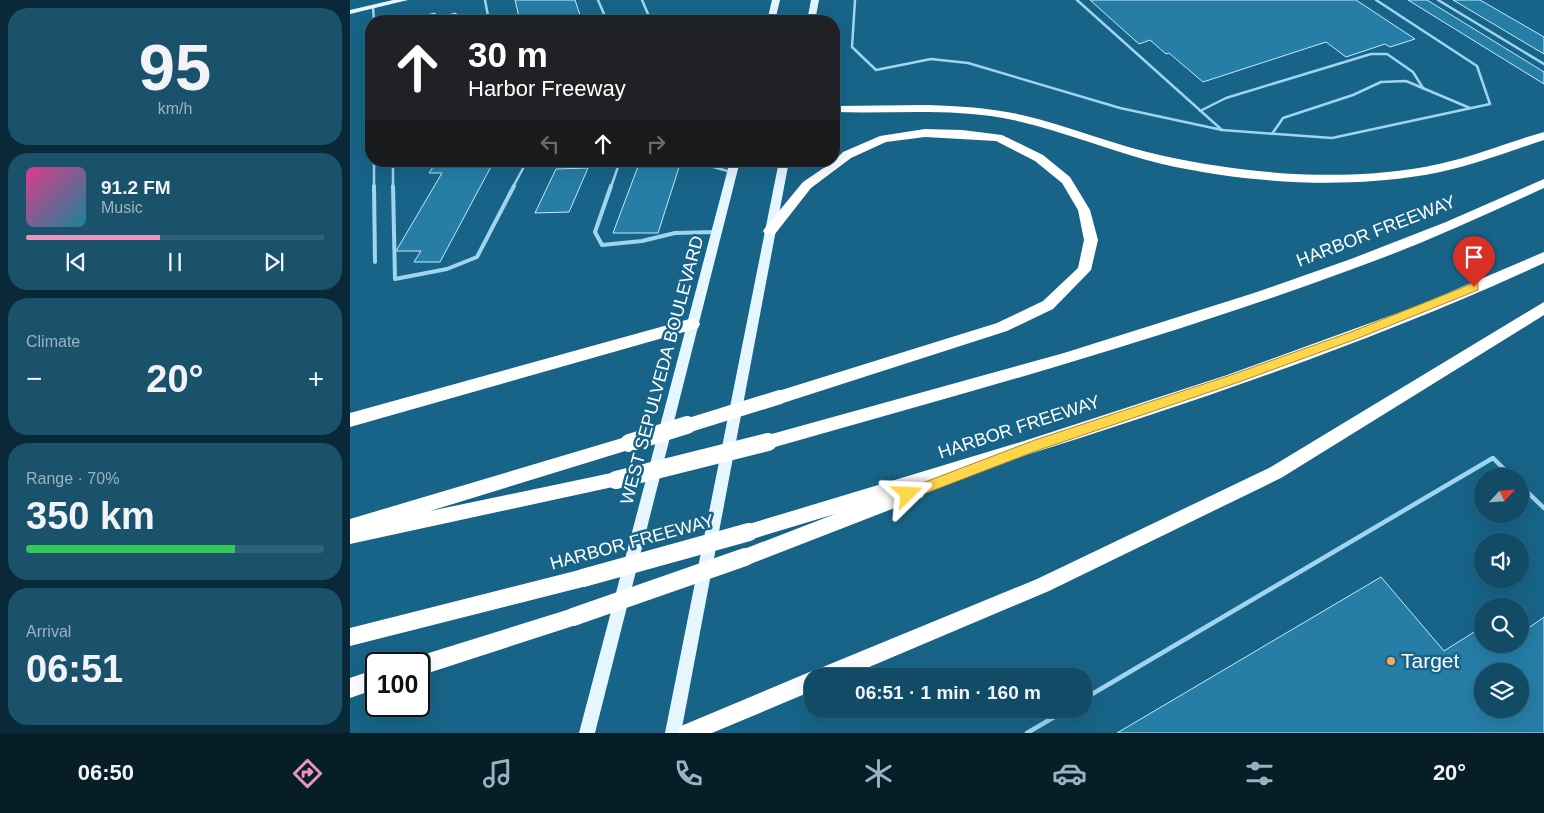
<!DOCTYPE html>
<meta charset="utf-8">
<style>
:root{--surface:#114b66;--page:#1a526c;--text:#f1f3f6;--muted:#9cb3bf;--line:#30637a;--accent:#e797bd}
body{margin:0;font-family:Helvetica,sans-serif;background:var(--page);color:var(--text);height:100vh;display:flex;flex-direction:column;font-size:19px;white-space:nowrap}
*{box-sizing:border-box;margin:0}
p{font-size:16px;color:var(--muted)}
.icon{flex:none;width:28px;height:28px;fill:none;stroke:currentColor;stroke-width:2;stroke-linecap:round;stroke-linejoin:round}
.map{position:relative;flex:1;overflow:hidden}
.details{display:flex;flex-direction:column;gap:8px;padding:8px;background:#092938;width:350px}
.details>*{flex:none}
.hud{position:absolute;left:15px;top:15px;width:475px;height:152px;border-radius:20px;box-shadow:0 5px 20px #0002,0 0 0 1px var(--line);background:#202124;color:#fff;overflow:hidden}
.needle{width:32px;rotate:64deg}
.tools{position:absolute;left:1124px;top:468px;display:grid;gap:10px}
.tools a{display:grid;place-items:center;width:55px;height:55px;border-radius:50%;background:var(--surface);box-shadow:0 5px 20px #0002,0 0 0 1px var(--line);font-size:25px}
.speed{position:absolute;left:15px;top:652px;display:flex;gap:10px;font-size:25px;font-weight:700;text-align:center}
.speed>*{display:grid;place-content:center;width:65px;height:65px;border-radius:50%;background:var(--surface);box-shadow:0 5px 20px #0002,0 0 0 1px var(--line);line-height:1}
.speed .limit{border:2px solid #111;border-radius:8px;background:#fff;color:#111}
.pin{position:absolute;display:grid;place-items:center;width:42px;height:42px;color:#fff;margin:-51px -21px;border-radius:50% 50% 50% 0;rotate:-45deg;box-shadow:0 0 5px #0007}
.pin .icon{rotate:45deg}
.me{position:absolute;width:55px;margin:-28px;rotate:69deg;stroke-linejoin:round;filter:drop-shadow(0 0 4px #0008)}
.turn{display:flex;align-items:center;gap:18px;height:105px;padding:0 20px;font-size:22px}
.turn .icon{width:65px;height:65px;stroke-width:2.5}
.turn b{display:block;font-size:35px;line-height:42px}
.lanes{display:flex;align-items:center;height:48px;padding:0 20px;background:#0003;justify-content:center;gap:25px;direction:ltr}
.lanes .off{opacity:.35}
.big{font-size:38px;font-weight:600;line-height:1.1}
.details .tile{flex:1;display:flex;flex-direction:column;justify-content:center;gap:8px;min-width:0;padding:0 18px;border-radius:20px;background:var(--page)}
.details .dial{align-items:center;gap:0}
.dial b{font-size:65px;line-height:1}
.song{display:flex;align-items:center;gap:15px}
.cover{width:60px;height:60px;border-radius:8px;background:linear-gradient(135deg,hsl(330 70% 55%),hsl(190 70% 35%))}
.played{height:5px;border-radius:2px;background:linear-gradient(90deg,var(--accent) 45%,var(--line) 45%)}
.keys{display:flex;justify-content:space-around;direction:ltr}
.heat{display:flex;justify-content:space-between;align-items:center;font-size:28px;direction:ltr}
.charge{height:8px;border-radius:4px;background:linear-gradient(90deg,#34c759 70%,var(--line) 0)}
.trip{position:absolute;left:454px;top:668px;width:288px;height:50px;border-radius:20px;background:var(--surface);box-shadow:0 5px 20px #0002,0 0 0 1px var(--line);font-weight:600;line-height:50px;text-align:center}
.dock{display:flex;height:80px;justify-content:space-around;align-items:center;background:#071e29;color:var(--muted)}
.dock .icon{width:35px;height:35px}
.dock .on{color:var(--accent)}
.dock b{font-size:22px;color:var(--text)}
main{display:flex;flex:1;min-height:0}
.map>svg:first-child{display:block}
.building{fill:#267ea7;stroke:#c4eafa;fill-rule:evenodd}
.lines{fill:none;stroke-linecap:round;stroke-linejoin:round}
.lane-far2{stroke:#9fd5ee;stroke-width:2.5}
.lane-far1{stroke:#9fd5ee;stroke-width:4}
.lane{stroke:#9fd5ee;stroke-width:4.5}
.primary{fill:#e5f6ff;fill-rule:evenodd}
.highway{fill:#fff;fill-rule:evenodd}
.highway-bridge-far1{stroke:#fff;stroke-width:14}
.highway-bridge{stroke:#fff;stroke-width:18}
.route{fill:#ffd54a;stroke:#a68a30}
.poi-dot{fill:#ffa95b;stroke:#176488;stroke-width:2}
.labels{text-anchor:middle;stroke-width:5;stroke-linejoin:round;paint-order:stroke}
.street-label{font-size:18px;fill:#fff;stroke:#176488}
.near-poi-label{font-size:21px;fill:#fff;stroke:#176488;text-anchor:start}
</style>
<main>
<section class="details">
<div class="tile dial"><b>95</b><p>km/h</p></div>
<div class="tile">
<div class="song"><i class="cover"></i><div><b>91.2 FM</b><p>Music</p></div></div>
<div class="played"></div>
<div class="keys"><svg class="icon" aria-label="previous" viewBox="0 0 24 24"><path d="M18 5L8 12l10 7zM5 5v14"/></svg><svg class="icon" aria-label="pause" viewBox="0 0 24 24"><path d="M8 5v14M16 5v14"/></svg><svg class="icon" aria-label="next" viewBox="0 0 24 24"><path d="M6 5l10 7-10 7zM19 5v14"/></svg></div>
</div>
<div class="tile"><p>Climate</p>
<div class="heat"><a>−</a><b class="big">20°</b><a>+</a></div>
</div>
<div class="tile"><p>Range · 70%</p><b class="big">350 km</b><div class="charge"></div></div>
<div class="tile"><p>Arrival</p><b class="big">06:51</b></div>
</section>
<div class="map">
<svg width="1194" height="733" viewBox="0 0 1194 733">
<rect width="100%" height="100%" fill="#176488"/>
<g class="building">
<polygon points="165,0 225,0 232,21 170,21"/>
<polygon points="740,0 1006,0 1065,39 1040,47 1035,44 996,57 976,42 853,82 819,53 816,54 800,40 789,44"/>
<polygon points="1058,0 1077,0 1194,72 1194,84"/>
<polygon points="1103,0 1130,0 1194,37 1194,54"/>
<polygon points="85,13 86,18 106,13 107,21 64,21 64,18"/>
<polygon points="87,161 144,161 90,262 64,262 71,251 46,251 92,173 79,173"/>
<polygon points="290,161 331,161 308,233 263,233"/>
<polygon points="238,168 219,212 185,213 206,169"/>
<path d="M 1031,577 L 1094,651 L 1132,627 L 1132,644 L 1148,644 L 1150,647 L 1155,644 L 1170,644 L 1170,634 L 1194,617 L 1194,733 L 767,733 ZM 1132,671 L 1170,671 L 1170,709 L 1132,709 Z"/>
</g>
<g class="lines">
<g class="lane-far2">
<polyline points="135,0 139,21"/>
<polyline points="248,0 257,21"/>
<polyline points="292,0 301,21"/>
<polyline points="505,0 502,47 526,70 581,59 618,63 770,108 872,130 727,0"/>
<polyline points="1088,0 1194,64"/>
<polyline points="23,7 24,21"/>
<polyline points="320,21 341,18 362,21"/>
<polyline points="850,111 876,98 1021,54 1037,54 1063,72 1073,88"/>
<polyline points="872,130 982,138 1140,104 1127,66 1026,0"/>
<polyline points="922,134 933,118 1003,95 1031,82 1056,81 1120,108"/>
<polyline points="24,161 24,187"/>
<polyline points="43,161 43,187"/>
<polyline points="342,161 381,172"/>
<polyline points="163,187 177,161"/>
<polyline points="261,187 270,161"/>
</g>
<g class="lane-far1">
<polyline points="24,186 25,262"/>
<polyline points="43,186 45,279 97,269 127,257 164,186"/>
<polyline points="261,186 245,232 252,245 292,241 325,233 365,232"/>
</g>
<g class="lane">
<polyline points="1170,485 1194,508"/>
<polyline points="732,700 1143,458 1161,476"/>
<polyline points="677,733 718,709"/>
</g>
<g class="primary">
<polygon points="43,0 58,0 0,14 0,10"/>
<polygon points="422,0 430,0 425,21 417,21"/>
<polygon points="461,0 469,0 465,21 457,21"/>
<polygon points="380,161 390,161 245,733 229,733"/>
<polygon points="429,161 439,161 331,733 315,733"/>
</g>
<g class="highway">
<path d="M 578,105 C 610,106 641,108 672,115 C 720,126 766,146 814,156 C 902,175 1001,183 1089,164 C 1125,156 1159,142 1194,132 L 1194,140 C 1155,153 1116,168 1075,175 C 990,189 896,183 812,164 C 759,151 707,128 653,118 C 597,108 540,114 484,112 L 484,106 Z"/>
<polygon points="575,129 612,130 652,135 693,155 720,177 740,210 748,240 741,270 703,309 657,331 430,404 425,402 422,397 425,392 647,323 693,301 728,268 734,240 728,210 712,183 685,161 646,141 575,137 536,142 501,158 461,188 425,234 415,234 413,231 415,228 453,182 484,161 493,152 530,136"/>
<path d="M 1194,179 L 1194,188 C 1133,216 1072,244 1008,267 C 815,339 616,393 418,449 L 412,447 L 410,442 L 412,437 L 418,435 L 714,353 L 904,293 L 1001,259 L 1096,222 Z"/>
<path d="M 1194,252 L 1194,263 C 997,354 781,423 574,487 L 575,491 L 573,497 L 395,566 L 389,563 L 386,557 L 389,551 L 485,514 L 399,540 L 393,538 L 390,532 L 393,526 L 399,524 L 674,441 L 877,375 L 1067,306 Z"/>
<polygon points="1194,302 1194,315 931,478 699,591 498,676 462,676 462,691 362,733 328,733 331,726 462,671 466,673 468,669 687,579 919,468"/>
<polygon points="343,318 348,320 350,324 348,328 0,427 0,413"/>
<polygon points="279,436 285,438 287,443 285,448 80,511 266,472 272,475 274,480 272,485 0,544 0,519"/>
<polygon points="233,569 239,572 242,578 239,584 233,587 0,646 0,628"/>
<polygon points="223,608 230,610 232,617 230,624 223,626 69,676 69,664 60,664 62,659 69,656"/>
<polygon points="26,669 26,689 0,698 0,678"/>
</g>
<polyline class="highway-bridge-far1" points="333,427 430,397"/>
<g class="highway-bridge">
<polyline points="279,443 337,425"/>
<polyline points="266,480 418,442"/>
<polyline points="233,578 399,532"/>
<polyline points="223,617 395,557"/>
</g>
</g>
<polygon class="route" points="1124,283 1128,284 1128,290 1009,338 889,382 686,451 558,500 554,498 552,494 554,490 685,440 884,374 1001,332"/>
<circle class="poi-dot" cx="1041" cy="661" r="5"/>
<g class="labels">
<g class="street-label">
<text transform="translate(1026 231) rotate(-21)" y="6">HARBOR FREEWAY</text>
<text transform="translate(312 370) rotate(-75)" y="6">WEST SEPULVEDA BOULEVARD</text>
<text transform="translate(669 427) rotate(-18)" y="6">HARBOR FREEWAY</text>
<text transform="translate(282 542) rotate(-15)" y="6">HARBOR FREEWAY</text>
</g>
<g class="near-poi-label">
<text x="1051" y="668">Target</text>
</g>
</g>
</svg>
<div class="tools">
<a><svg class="needle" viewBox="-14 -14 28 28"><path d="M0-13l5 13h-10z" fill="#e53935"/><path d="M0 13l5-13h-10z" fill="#9cb3bf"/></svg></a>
<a><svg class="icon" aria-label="sound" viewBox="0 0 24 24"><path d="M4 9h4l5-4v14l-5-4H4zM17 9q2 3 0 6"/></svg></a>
<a><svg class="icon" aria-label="search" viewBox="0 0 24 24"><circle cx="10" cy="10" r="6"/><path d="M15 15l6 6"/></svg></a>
<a><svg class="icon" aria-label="layers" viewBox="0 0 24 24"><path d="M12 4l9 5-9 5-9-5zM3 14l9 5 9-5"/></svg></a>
</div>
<div class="speed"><div class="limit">100</div></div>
<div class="pin" style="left:1124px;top:287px;background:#d93025"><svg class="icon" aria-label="arrive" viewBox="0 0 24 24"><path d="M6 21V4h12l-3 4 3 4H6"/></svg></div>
<svg class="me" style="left:558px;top:494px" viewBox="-20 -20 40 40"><path d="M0-17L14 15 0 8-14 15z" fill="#ffd54a" stroke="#fff" stroke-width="4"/></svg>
<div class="trip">06:51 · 1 min · 160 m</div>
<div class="hud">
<div class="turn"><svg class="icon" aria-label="ahead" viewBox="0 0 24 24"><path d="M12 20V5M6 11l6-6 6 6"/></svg><div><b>30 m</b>Harbor Freeway</div></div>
<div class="lanes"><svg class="icon off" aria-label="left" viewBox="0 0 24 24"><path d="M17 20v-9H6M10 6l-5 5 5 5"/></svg><svg class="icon" aria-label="ahead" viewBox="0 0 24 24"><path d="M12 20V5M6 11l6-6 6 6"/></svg><svg class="icon off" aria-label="right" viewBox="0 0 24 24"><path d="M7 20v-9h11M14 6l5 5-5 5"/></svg></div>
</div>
</div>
</main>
<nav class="dock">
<b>06:50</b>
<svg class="icon on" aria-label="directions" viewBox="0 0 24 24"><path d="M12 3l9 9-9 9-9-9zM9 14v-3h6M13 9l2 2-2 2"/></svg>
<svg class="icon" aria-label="music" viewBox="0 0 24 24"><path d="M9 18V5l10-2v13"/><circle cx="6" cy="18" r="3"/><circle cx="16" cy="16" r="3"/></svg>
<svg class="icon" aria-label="phone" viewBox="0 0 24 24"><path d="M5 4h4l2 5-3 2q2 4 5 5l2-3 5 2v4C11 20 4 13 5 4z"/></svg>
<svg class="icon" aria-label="climate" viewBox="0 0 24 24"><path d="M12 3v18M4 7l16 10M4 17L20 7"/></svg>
<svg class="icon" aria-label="car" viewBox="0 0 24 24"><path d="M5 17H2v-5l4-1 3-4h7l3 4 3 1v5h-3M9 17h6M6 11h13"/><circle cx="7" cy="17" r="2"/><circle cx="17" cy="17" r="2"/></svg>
<svg class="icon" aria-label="filters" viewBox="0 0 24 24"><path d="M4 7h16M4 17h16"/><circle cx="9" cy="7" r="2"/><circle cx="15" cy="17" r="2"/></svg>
<b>20°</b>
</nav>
